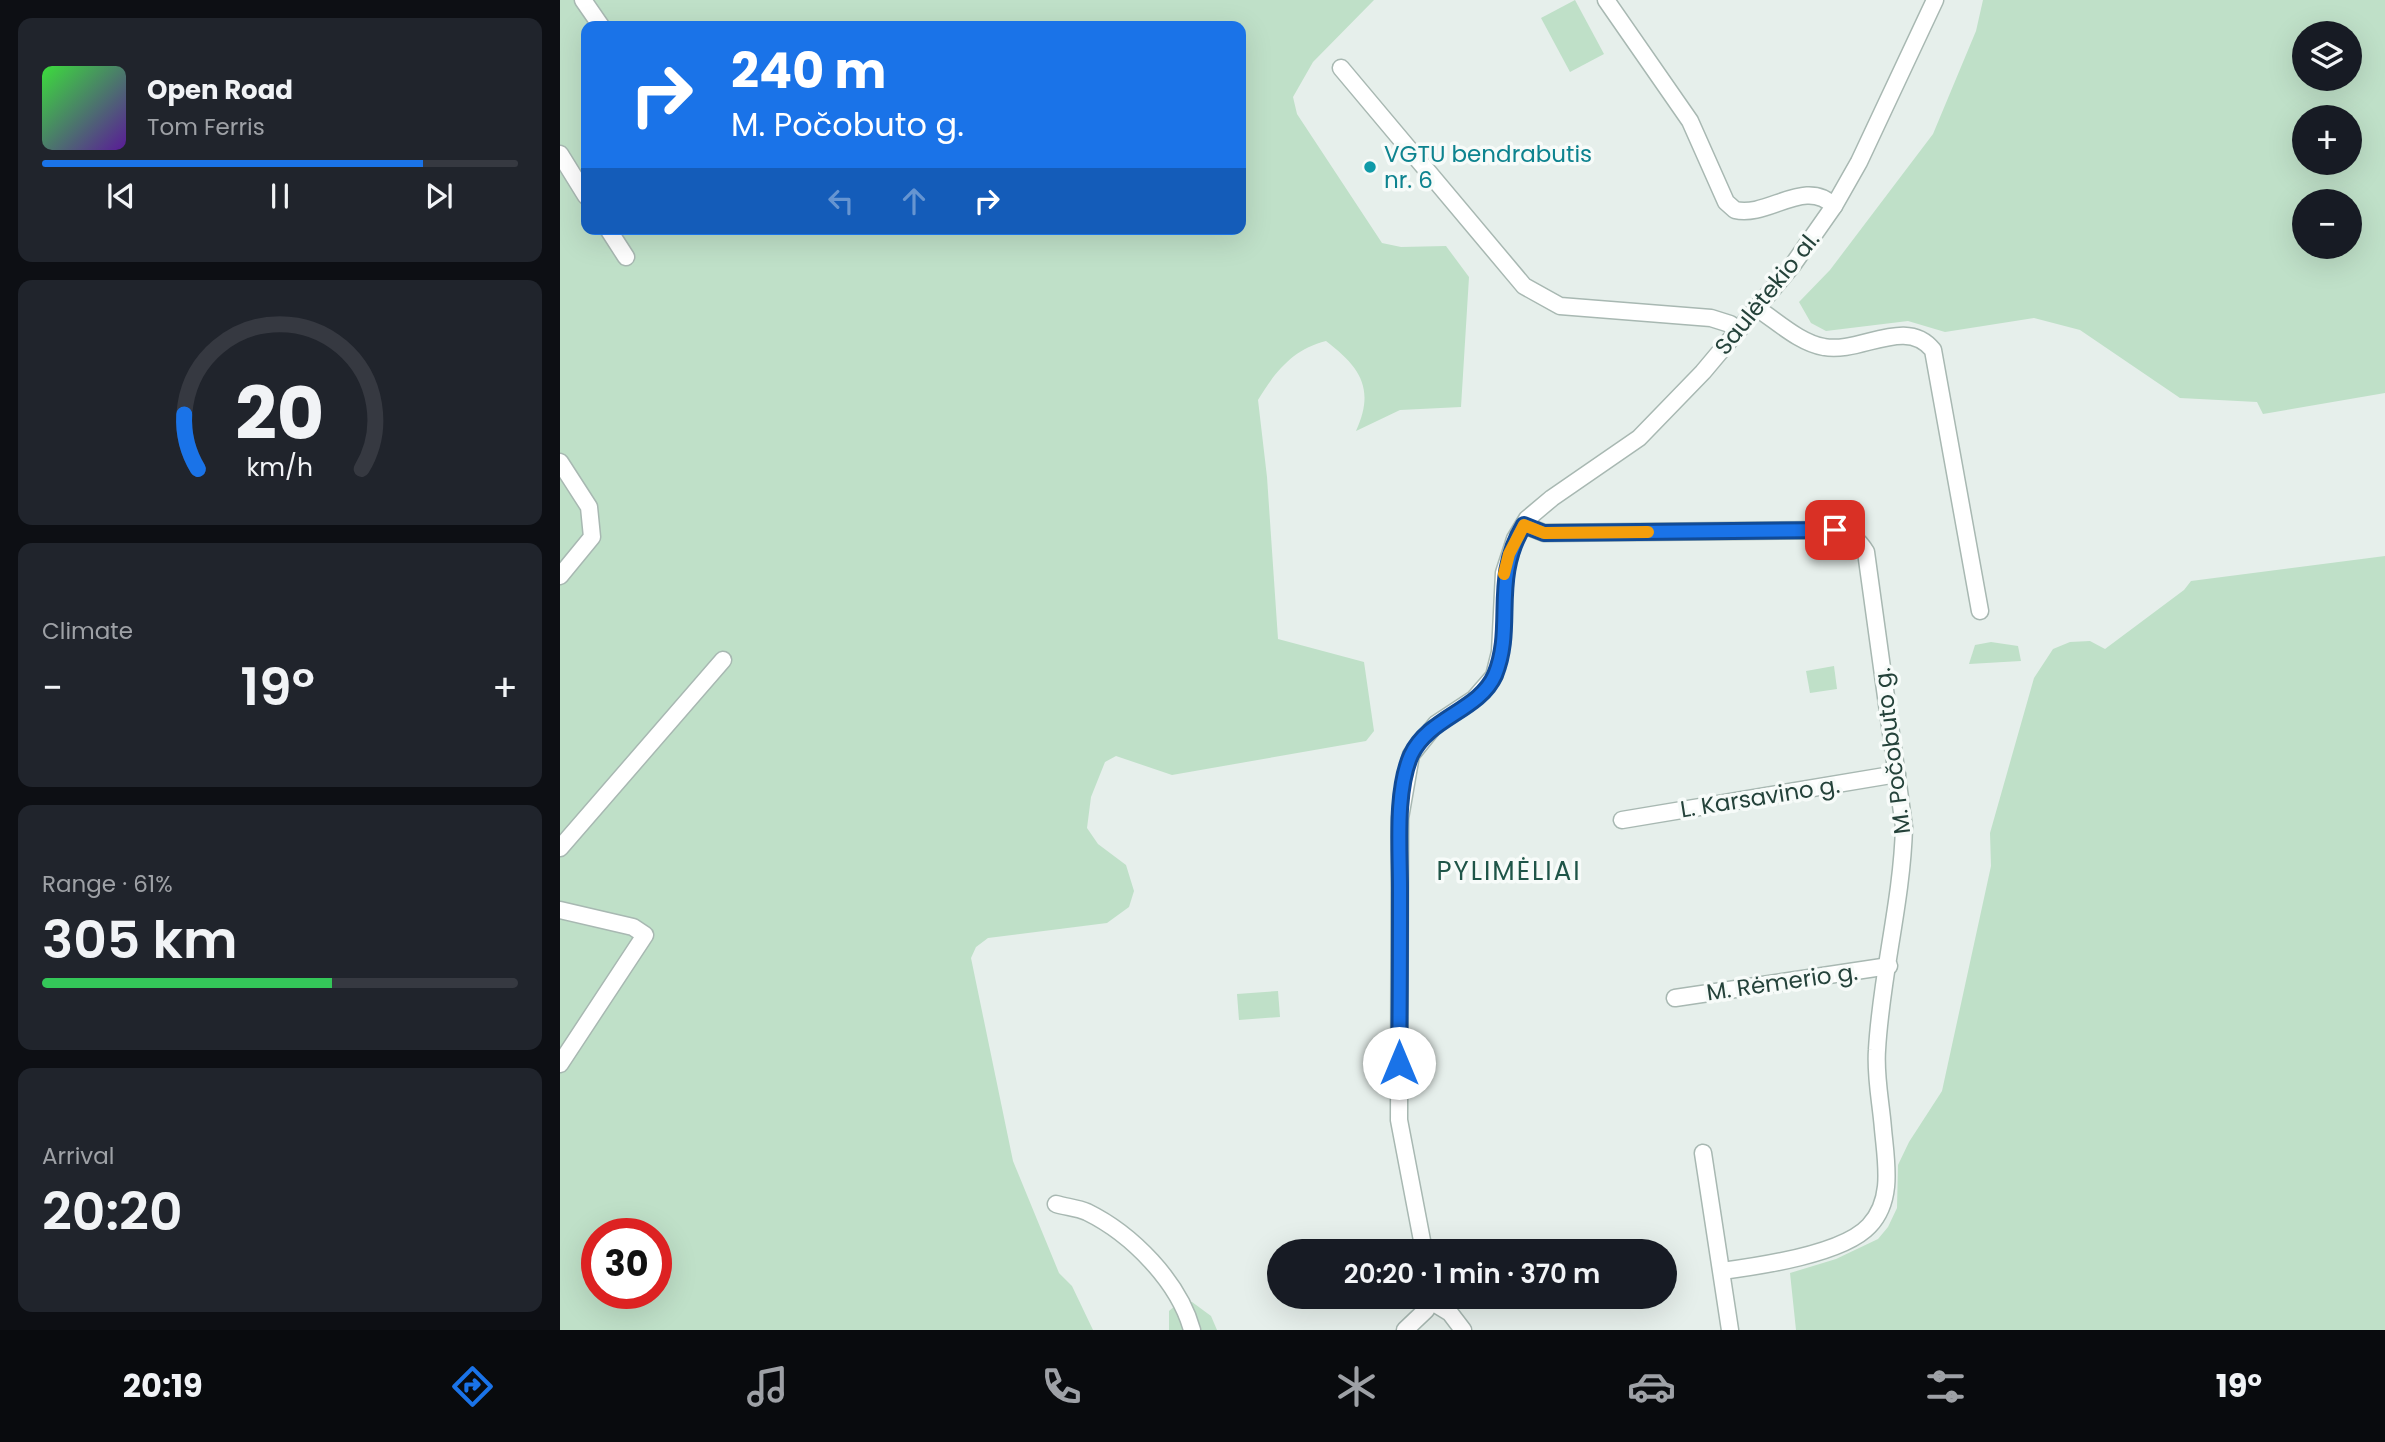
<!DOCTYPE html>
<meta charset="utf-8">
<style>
:root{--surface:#171b24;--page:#20242c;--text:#f1f3f6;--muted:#9ea1a6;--line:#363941;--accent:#1a73e8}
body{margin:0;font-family:Poppins,sans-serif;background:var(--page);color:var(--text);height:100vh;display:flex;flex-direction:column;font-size:26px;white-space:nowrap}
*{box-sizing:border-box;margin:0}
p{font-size:23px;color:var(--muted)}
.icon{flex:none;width:38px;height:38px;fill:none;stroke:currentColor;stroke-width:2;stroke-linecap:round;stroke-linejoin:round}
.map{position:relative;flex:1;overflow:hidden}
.details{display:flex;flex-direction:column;gap:18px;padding:18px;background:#0d0f14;width:560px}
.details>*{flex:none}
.guide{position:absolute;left:21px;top:21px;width:665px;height:214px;border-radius:14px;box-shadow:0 7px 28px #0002;background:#1a73e8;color:#fff;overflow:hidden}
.controls{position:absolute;left:1732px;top:21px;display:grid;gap:14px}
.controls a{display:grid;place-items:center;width:70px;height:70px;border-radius:50%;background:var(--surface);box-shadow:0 7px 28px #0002;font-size:35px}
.speed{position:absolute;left:21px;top:1218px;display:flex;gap:14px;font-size:35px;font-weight:700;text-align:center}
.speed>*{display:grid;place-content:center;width:91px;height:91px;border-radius:50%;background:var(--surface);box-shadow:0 7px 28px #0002;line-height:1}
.speed .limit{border:10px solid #d22;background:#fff;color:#111}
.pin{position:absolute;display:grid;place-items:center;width:60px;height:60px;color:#fff;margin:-30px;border-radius:14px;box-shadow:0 4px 10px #0006}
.me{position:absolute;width:77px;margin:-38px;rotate:0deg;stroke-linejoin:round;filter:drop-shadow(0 0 5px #0008)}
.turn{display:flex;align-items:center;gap:24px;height:147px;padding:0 35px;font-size:32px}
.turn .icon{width:91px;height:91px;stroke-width:2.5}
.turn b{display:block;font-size:49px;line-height:60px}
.lanes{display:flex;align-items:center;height:66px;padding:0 35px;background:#0003;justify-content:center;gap:35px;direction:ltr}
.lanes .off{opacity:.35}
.big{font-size:52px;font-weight:600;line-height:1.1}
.details .card{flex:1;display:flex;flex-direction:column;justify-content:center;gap:10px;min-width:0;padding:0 24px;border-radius:14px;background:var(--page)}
.details .dial{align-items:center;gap:0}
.dial svg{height:182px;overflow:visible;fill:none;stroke:var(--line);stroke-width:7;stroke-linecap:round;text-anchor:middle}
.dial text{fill:var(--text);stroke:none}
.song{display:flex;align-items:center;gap:21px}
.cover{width:84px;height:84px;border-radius:10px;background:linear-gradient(135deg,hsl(120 70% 55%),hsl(270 70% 35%))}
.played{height:7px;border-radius:4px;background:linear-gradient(90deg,var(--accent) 80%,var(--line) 80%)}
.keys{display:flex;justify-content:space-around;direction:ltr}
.heat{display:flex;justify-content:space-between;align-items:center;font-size:38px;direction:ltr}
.charge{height:10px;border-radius:5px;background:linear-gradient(90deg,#34c759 61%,var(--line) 0)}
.trip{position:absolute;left:707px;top:1239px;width:410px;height:70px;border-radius:35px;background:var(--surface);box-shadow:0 7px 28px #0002;font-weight:600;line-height:70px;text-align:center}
.tabs{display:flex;height:112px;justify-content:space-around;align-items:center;background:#090b0e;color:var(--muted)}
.tabs .icon{width:49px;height:49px}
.tabs .on{color:var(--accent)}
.tabs b{font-size:32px;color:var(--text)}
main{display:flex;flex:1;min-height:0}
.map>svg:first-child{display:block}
.green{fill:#bfe0c8;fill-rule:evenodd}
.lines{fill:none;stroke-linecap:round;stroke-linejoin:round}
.street-casing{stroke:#a8b8b2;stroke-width:19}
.street{stroke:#fff;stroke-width:16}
.route-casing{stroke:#114b97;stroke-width:18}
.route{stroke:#1a73e8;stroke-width:12}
.slow{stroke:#f59e0b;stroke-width:12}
.culture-dot{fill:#0f9aa8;stroke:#f7fbf9;stroke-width:2.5}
.labels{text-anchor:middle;stroke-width:7;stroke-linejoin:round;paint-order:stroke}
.culture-label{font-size:23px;fill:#0d838f;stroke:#f7fbf9;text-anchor:start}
.street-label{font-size:23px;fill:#24423a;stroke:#f7fbf9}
.quarter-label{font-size:26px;letter-spacing:2px;fill:#1f5548;stroke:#f7fbf9}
</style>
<main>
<section class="details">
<div class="card">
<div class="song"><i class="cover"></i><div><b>Open Road</b><p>Tom Ferris</p></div></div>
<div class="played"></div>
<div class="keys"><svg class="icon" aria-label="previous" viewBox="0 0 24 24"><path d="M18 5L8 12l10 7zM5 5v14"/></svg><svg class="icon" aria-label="pause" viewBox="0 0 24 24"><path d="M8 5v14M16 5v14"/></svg><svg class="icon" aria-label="next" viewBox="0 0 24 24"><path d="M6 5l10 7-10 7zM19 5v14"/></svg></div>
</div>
<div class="card dial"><svg viewBox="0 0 100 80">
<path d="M14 69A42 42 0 1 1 86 69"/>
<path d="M14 69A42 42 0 0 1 8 45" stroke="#1a73e8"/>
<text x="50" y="56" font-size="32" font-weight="700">20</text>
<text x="50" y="72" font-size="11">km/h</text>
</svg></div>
<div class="card"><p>Climate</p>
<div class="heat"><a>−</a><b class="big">19°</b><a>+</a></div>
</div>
<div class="card"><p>Range · 61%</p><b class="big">305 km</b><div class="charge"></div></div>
<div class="card"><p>Arrival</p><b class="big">20:20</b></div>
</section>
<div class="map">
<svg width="1825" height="1330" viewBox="0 0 1825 1330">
<rect width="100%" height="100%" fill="#e6efeb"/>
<g class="green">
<path d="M 0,0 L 814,0 L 753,62 L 733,97 L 737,114 L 822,243 L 841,247 L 886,246 L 909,277 L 901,407 L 840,410 L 796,431 C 815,389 801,368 766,341 C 733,349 715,372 698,400 L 707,477 L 718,639 L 804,662 L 814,731 L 806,741 L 612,775 L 556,756 L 545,762 L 531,797 L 527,828 L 538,844 L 566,865 L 574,891 L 569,907 L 547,923 L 428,938 L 416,947 L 411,958 L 453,1161 L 499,1273 L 512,1286 L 533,1330 L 0,1330 ZM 26,26 L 681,26 L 681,229 L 26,229 ZM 37,1234 L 96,1234 L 96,1293 L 37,1293 Z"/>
<polygon points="1015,0 1044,54 1010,72 981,18"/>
<path d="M 1423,0 L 1825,0 L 1825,393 L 1703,414 L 1697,402 L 1620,398 L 1520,330 L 1474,318 L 1385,332 L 1348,321 L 1266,331 L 1251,323 L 1239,302 L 1270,270 L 1373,134 L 1416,31 ZM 1745,33 L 1790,33 L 1790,79 L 1745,79 ZM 1745,117 L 1790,117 L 1790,163 L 1745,163 ZM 1745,201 L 1790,201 L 1790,247 L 1745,247 Z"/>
<polygon points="1825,556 1825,1330 1236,1330 1230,1273 1276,1259 1318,1239 1328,1227 1337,1208 1338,1165 1349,1142 1382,1091 1431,866 1430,833 1474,678 1493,649 1510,642 1530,641 1545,649 1624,590 1631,581"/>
<polygon points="1431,642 1458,646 1461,661 1409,664 1415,645"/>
<polygon points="1274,666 1277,689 1250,693 1246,671"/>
<polygon points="718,991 720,1017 679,1020 677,994"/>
<polygon points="632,1302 651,1316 657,1330 609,1330 609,1311 616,1305"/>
</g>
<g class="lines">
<g class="street-casing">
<g id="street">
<polyline points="23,0 41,26"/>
<path d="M 1046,0 L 1130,121 L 1166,202 L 1175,210 C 1208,218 1245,177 1274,206"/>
<polyline points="781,68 964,286 1000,306 1151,318 1170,324 1179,330"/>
<polyline points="0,154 26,196"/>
<polyline points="48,229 66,257"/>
<path d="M 1198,309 C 1218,322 1240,343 1264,347 C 1300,354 1346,316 1373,350 L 1420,611"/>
<polyline points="0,462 29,507 32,537 0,576"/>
<path d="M 964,525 L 984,533 L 1275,530 C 1290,533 1298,539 1306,552 L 1344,827 C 1342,902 1321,975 1317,1050 C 1315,1076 1321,1103 1323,1129 C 1326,1162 1334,1200 1309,1226 C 1283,1254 1200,1266 1162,1271"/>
<polyline points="1062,820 1337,774"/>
<polyline points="0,848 163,660"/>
<polyline points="0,910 73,927 85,935 0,1064"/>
<polyline points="1115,998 1329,966"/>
<polyline points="1143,1153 1170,1330"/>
<path d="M 496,1204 C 506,1207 518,1208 527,1212 C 572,1234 619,1282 632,1330"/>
<polyline points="864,1251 839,1120 840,818 851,755 876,724 914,699 934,676 940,652 944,573 955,539 967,519 992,498 1079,438 1143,372 1232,266 1274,206 1299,162 1375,0"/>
<polyline points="872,1302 890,1313 903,1330"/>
<polyline points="845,1330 866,1310 873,1297"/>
</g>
</g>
<use href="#street" class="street"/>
</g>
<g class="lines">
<g class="route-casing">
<path id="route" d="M 839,1063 C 840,1004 840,946 840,887 C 840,848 835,791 851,755 C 869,717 919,711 935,675 C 955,626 931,580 964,525 L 984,533 L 1275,530"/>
</g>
<use href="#route" class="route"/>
<polyline class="slow" points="944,574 949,554 964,525 984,533 1088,532"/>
</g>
<circle class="culture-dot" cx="810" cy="167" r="7"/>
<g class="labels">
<g class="culture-label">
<text x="824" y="162">VGTU bendrabutis<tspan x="824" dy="26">nr. 6</tspan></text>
</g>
<g class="street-label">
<text transform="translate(1207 293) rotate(-51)" y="8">Saulėtekio al.</text>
<text transform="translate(1332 751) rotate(-97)" y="8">M. Počobuto g.</text>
<text transform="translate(1200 797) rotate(-9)" y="8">L. Karsavino g.</text>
<text transform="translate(1222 982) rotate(-8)" y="8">M. Rėmerio g.</text>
</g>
<g class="quarter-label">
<text x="949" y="880">PYLIMĖLIAI</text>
</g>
</g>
</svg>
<div class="controls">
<a><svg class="icon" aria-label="layers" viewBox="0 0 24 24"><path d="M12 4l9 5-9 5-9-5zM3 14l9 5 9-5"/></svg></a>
<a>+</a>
<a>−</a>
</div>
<div class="speed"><div class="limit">30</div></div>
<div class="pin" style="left:1275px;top:530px;background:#d93025"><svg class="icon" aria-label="arrive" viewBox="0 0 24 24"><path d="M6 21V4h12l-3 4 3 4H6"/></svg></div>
<svg class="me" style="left:839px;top:1063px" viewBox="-20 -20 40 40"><circle r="19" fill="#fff"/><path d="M0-13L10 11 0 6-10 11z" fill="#1a73e8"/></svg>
<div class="trip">20:20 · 1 min · 370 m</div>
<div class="guide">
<div class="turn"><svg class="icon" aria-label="right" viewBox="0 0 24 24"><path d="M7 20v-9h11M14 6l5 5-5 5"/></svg><div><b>240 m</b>M. Počobuto g.</div></div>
<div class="lanes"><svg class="icon off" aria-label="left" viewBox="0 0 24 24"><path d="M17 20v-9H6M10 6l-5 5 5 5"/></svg><svg class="icon off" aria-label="ahead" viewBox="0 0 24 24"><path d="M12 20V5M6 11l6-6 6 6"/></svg><svg class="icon" aria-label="right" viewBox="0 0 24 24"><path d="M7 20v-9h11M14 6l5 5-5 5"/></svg></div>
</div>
</div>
</main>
<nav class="tabs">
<b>20:19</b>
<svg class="icon on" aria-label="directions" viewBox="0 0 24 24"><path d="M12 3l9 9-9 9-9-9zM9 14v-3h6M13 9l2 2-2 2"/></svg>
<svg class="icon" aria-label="music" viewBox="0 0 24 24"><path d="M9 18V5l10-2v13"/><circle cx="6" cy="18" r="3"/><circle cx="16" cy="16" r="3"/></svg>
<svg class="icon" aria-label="phone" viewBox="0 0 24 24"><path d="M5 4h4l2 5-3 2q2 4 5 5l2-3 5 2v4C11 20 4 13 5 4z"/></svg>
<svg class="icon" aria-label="climate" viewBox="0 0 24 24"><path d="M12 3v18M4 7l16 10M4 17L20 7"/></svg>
<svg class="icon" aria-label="car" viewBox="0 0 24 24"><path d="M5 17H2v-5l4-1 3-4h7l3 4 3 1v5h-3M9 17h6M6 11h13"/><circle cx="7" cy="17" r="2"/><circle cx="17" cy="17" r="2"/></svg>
<svg class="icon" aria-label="filters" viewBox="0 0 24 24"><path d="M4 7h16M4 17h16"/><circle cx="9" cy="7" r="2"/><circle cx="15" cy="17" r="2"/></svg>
<b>19°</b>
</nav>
